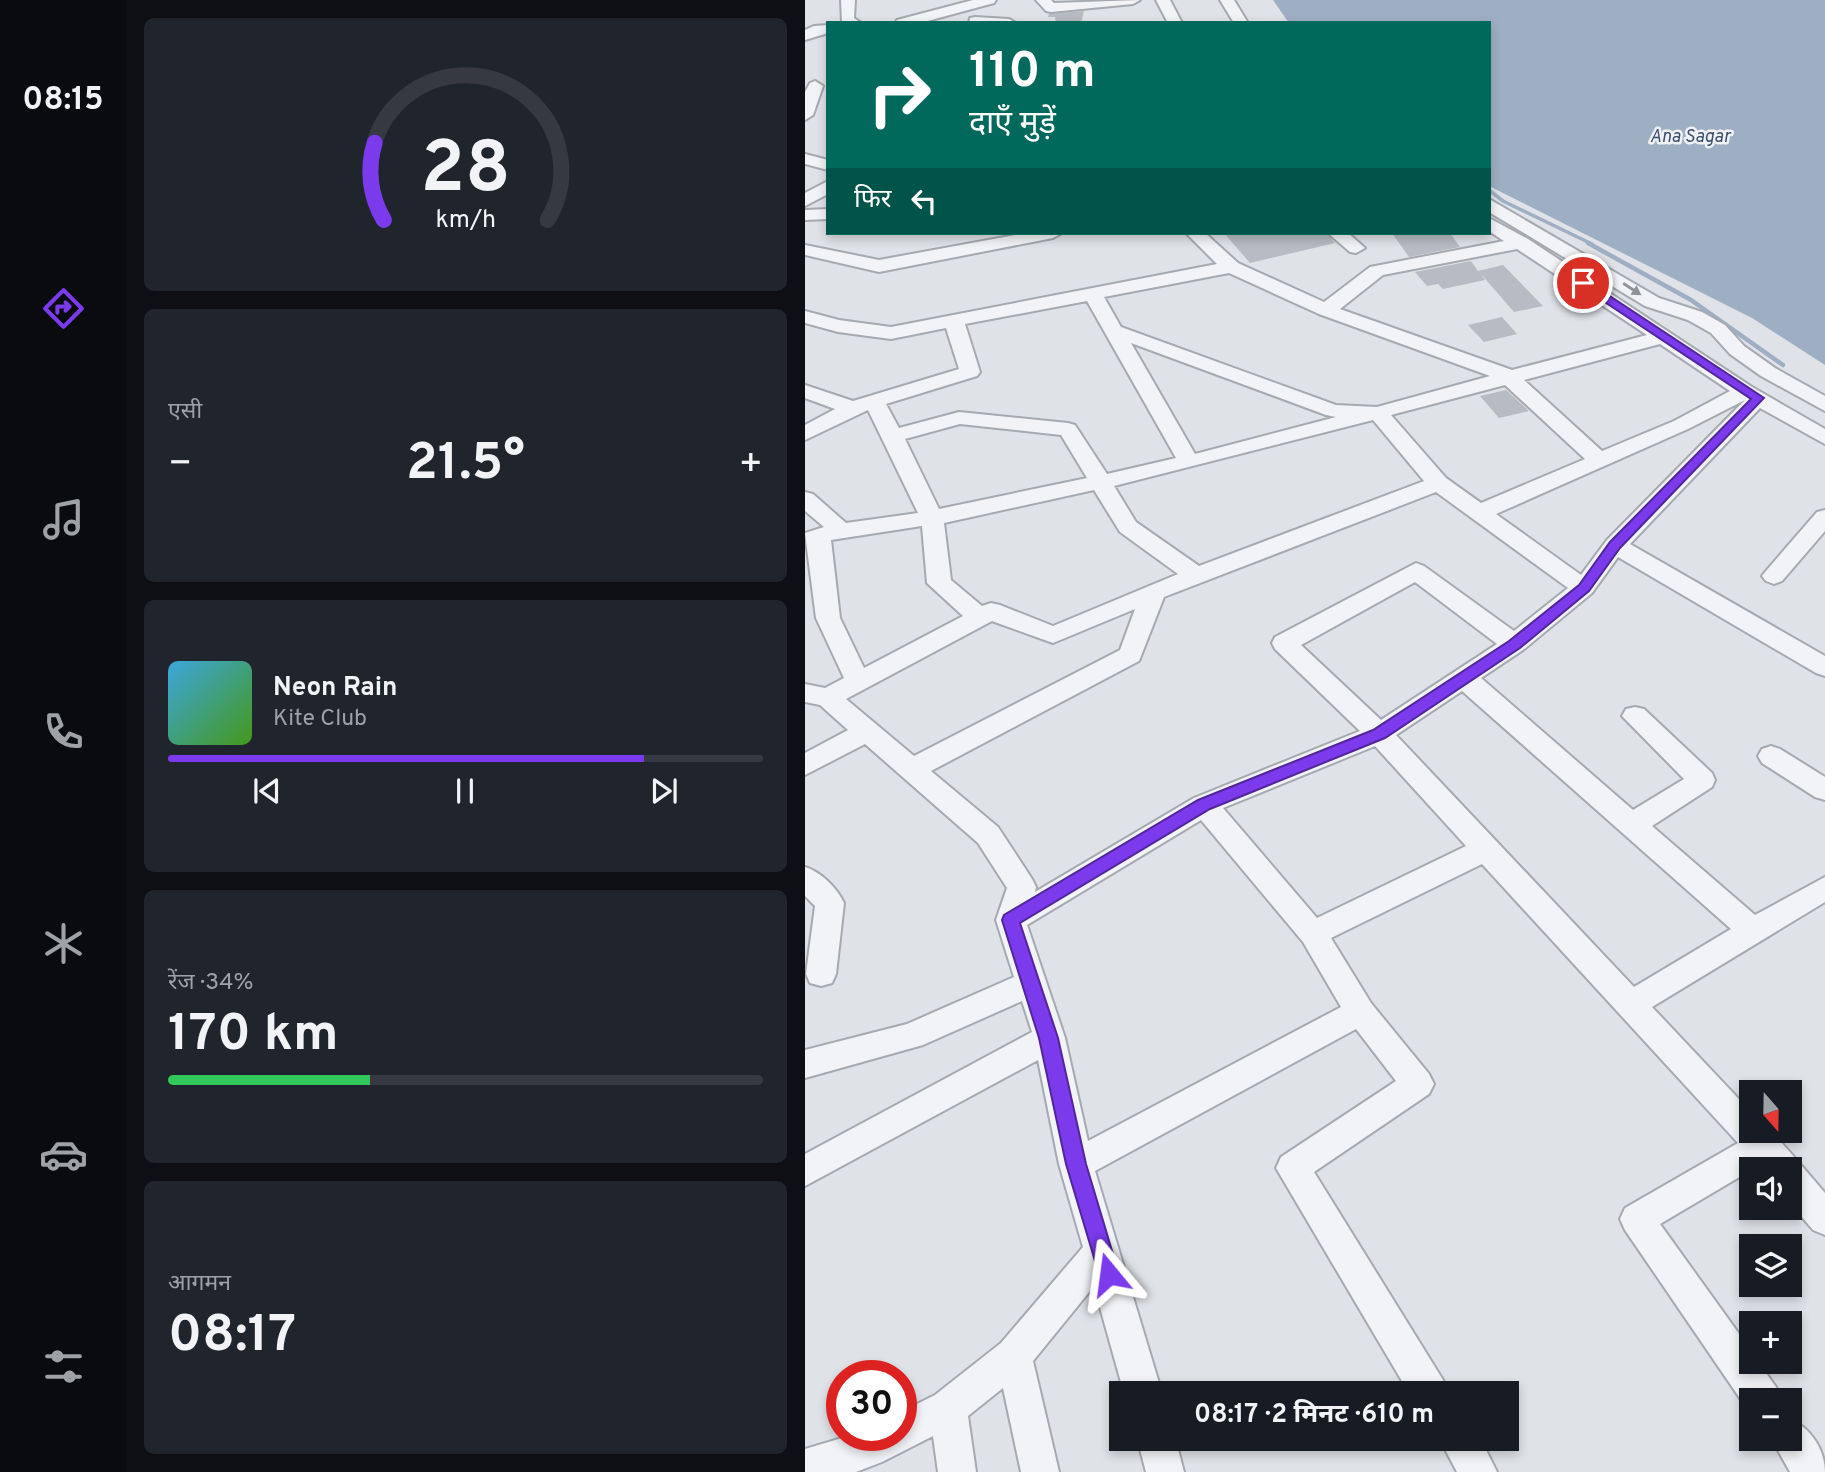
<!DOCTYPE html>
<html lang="hi">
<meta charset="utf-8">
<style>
:root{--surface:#171b24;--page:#20242c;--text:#f1f3f6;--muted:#9ea1a6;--line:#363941;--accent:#7c3aed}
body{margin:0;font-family:Overpass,"Noto Sans Devanagari",sans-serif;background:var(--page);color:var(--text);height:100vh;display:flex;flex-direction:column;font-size:26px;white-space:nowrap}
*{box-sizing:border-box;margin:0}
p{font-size:23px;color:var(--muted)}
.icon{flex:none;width:38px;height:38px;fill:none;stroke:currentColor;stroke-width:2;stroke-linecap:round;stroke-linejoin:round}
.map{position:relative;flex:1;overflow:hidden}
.sheet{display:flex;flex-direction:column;gap:18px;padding:18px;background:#0d0f14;width:679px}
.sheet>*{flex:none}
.banner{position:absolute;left:21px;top:21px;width:665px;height:214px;border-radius:0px;box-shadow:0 4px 10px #0003;background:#00695c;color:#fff;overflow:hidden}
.needle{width:46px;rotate:160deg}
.controls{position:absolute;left:934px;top:1080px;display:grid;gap:14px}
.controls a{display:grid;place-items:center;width:63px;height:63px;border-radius:0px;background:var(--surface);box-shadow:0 4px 10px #0003;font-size:35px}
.speed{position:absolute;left:21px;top:1360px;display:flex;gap:14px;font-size:35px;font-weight:700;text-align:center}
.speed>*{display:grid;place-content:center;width:91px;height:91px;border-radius:50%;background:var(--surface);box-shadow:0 4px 10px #0003;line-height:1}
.speed .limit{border:10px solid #d22;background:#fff;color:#111}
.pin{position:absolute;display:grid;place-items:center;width:60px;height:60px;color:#fff;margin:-30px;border:4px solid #fff;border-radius:50%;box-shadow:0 2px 7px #0007}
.me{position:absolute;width:77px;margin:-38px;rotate:344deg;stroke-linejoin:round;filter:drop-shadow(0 0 5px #0008)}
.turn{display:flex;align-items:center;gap:24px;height:147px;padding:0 28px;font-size:32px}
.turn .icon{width:91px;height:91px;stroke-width:2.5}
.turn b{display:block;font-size:49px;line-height:60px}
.then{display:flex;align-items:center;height:66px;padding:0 28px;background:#0003;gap:14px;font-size:26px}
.big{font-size:52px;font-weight:700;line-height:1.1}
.sheet .tile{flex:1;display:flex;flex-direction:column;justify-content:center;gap:10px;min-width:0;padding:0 24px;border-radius:10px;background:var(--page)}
.sheet .dial{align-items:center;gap:0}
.dial svg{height:182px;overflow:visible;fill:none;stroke:var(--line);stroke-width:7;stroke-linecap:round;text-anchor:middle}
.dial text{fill:var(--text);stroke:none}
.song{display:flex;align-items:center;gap:21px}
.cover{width:84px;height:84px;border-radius:10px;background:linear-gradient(135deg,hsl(200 70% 55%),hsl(100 70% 35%))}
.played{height:7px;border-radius:4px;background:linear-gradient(90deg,var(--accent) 80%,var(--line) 80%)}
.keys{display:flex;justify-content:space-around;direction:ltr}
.heat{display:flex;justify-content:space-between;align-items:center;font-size:38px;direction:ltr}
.charge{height:10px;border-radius:5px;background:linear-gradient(90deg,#34c759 34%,var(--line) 0)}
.trip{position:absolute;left:304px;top:1381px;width:410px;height:70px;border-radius:0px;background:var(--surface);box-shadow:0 4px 10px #0003;font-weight:700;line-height:70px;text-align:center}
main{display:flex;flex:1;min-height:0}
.dock{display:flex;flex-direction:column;width:126px;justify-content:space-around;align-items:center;background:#090b0e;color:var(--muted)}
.dock .icon{width:49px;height:49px}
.dock .current{color:var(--accent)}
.dock b{font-size:32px;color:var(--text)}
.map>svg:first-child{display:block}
.water{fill:#9eafc3}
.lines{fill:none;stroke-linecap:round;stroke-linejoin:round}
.stream-far1{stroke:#9eafc3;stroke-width:3.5}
.stream{stroke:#9eafc3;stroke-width:4.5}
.building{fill:#b7bbc3}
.minor-casing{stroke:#a5a9b0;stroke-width:4}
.minor{fill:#f2f3f6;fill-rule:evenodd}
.oneway{fill:#8e9299}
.route{fill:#7c3aed;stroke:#51269a;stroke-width:2}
.labels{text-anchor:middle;stroke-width:5;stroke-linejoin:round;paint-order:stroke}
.far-water-label{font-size:18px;font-style:italic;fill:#394e6c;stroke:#eff1f5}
</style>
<main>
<nav class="dock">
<b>08:15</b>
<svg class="icon current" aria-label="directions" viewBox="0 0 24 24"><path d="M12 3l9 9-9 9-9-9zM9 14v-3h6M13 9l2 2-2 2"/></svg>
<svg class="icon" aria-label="music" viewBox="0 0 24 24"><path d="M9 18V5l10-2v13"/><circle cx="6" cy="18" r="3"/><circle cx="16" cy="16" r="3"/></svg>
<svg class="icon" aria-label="phone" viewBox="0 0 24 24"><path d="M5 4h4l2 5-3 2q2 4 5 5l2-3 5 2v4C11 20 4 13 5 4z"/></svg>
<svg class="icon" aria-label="climate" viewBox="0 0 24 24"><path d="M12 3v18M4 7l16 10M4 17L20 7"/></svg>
<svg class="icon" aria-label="car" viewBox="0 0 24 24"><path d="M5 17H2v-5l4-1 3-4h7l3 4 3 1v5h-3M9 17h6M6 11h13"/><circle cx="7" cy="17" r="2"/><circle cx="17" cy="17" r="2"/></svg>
<svg class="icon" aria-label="filters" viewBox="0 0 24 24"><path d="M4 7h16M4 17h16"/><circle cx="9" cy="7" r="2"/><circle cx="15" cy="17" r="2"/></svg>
</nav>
<section class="sheet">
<div class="tile dial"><svg viewBox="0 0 100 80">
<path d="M14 69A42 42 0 1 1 86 69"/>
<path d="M14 69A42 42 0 0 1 10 35" stroke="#7c3aed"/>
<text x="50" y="56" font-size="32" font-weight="700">28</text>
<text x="50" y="72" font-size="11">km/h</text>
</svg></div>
<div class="tile"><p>एसी</p>
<div class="heat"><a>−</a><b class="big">21.5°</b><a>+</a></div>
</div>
<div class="tile">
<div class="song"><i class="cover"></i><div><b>Neon Rain</b><p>Kite Club</p></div></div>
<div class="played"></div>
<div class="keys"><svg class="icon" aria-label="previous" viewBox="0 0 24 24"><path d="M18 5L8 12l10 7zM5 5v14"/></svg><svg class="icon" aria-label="pause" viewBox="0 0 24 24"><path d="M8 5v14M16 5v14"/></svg><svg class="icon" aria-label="next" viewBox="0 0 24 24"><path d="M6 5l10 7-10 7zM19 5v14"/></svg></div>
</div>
<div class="tile"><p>रेंज · 34%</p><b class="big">170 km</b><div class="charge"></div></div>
<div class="tile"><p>आगमन</p><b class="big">08:17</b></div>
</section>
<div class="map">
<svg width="1020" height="1472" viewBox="0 0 1020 1472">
<rect width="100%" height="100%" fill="#dfe2e7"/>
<polygon class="water" points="468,0 1020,0 1020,365 947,318 684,186 684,23 484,23"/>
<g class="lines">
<polyline class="stream-far1" points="684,190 698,201 787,244"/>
<polyline class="stream" points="783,243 886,300 978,365"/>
</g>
<g class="building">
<polygon points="279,11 276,23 251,23 250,17 243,17 244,14"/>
<polygon points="419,233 521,233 530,243 445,263"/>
<polygon points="587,233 645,233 655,247 604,257"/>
<polygon points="666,261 673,271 698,265 738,306 709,312 676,274 680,280 638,289 633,284 622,286 610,272"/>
<polygon points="697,317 712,334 679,342 663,325"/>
<polygon points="701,390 724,411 694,418 675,396"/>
</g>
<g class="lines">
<g class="minor-casing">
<g id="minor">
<polygon points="36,0 50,0 49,18 56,23 37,23"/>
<polygon points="168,0 191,0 189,3 115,23 90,23 92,20"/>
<polygon points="231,0 246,0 249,3 335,0 328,4 246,12 241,11"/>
<polygon points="351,0 365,0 377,23 363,23"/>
<polygon points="415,0 429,0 443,23 429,23"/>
<polygon points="170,17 204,19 211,23 164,23 165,18"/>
<polygon points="23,25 23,33 0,40 0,30 9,26"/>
<polygon points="10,81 18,86 8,115 0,120 0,92 5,83"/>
<polygon points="0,154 23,160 23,170 0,164"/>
<polygon points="23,181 23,194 0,206 0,193"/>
<polygon points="684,199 854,298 897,312 920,325 939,346 970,368 1020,396 1020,411 956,376 925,354 906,333 883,320 840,306 684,212"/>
<polygon points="23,209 23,219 0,220 0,210"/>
<path d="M 684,218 L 723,239 L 947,387 L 1020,429 L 1020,444 L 955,408 L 825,544 L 1020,656 L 1020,676 L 1011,673 L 813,557 L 787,593 L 718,650 L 676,678 L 828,810 L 879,779 L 817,716 L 821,709 L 830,707 L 839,709 L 907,773 L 910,780 L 907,787 L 847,826 L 950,915 L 1020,877 L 1020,902 L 847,1007 L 947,1113 L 947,1130 C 952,1130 959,1129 964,1131 C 969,1132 1013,1185 1020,1193 L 1020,1235 L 1008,1230 L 985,1203 L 985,1169 L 956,1169 L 953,1166 L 855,1224 L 947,1352 L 947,1362 L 953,1362 L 971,1387 L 977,1400 L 947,1400 L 945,1413 L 820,1230 L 815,1219 L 820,1208 L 933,1143 L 677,864 L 526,938 L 566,1003 L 624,1074 L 629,1084 L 624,1094 L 509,1172 L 638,1380 L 644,1393 L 604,1393 L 471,1168 L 476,1157 L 591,1081 L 551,1029 L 290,1171 L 357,1393 L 319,1393 L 289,1286 L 228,1361 L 254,1472 L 216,1472 L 198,1388 L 163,1416 L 171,1472 L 133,1472 L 128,1436 L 77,1462 L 51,1472 L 0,1472 L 0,1449 L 47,1435 L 96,1435 L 96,1412 L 130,1395 L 196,1343 L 278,1247 L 254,1164 L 233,1060 L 0,1186 L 0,1154 L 227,1032 L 217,1001 L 118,1045 L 0,1078 L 0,1050 L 102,1024 L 209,977 L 191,920 L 202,888 L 173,843 L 60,744 L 0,775 L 0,753 L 43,730 L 15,705 L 0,702 L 0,684 L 20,688 L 39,678 L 11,618 L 0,533 L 19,527 L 0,511 L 0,492 L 8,494 L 41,523 L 113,513 L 63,410 L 0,440 L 0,425 L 30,409 L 0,398 L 0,385 L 48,401 L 154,369 L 141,328 L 86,339 L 33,332 L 0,323 L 0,311 L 34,320 L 86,327 L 412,264 L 381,233 L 400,233 L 433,263 L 519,302 L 565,267 L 699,241 L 684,231 ZM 712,249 L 842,335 L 707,370 L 535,309 L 578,275 ZM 424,273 L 514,314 L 685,376 L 572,407 L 531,405 L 316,327 L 299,297 ZM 282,301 L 371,458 L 302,474 L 270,425 L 263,423 L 154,412 L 94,428 L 81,404 L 172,376 L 175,372 L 160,324 ZM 326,343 L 521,415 L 531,417 L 390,454 ZM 855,344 L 925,391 L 869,421 L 797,451 L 719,380 ZM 700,385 L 780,459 L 676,503 L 641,478 L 586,415 ZM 940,400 L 802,540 L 776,575 L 691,514 L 883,429 ZM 568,420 L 619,481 L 394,566 L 331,522 L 309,486 ZM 155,424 L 256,435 L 282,478 L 134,509 L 100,439 ZM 289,490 L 315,532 L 373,574 L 248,626 L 195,605 L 186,603 L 177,606 L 146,580 L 139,523 ZM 631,492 L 763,588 L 709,631 L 619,566 L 611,563 L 470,637 L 467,643 L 470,649 L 555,731 L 389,798 L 230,892 L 231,887 L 227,879 L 193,827 L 126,771 L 334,661 L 359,597 ZM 117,526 L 122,583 L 158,616 L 59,668 L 35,618 L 26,540 ZM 610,582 L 692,644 L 576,720 L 496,645 ZM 330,609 L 315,650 L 109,756 L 41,699 L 187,621 L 248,643 ZM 657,691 L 926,929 L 829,987 L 591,735 ZM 570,746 L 661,846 L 512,918 L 418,808 ZM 396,820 L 498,942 L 536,1007 L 283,1141 L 260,1038 L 222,925 Z"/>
<polygon points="221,233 257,233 248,238 74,272 0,255 0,245 74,260"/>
<polygon points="523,233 543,233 560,248 551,253 545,252"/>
<polygon points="1020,510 1020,531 977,581 969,584 961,581 957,576 961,571 1012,512"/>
<polygon points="966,746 975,749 1020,777 1020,800 1010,797 957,763 953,756 957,749"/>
<path d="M 0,867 C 16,872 32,888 39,903 L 31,974 L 27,983 L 16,986 L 5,983 L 1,974 L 10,906 L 0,896 Z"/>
<path d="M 985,1419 C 1006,1428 1020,1450 1020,1472 L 985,1472 L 966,1438 L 985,1438 Z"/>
<polygon points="332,1438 370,1438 379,1472 341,1472"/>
<polygon points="634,1438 675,1438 692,1472 652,1472"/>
</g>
</g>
<use href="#minor" class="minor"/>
</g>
<defs><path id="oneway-solid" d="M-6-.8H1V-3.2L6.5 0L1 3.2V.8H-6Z" transform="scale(1.75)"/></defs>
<use class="oneway" href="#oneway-solid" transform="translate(827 289) rotate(33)"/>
<polygon class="route" points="774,281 782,281 959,398 815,548 784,591 715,648 580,738 405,809 215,923 253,1038 281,1164 314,1274 311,1281 304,1284 296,1281 261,1164 234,1038 197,920 199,915 393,800 568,730 704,641 774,585 805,542 946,399 774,285"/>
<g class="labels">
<g class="far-water-label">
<text x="885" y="142">Ana Sagar</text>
</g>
</g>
</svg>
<div class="controls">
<a><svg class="needle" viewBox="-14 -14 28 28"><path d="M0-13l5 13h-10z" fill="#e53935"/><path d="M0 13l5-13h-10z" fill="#9ea1a6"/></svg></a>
<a><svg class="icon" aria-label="sound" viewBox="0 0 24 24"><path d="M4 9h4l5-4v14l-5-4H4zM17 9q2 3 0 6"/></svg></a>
<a><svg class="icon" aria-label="layers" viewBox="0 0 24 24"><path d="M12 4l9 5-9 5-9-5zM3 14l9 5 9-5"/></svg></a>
<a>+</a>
<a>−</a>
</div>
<div class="speed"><div class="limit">30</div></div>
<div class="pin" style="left:778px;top:283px;background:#d93025"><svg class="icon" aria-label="arrive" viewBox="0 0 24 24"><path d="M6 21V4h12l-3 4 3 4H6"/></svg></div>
<svg class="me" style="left:304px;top:1274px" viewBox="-20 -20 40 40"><path d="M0-17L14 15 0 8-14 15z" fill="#7c3aed" stroke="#fff" stroke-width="4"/></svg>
<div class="trip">08:17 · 2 मिनट · 610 m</div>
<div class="banner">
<div class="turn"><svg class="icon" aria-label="right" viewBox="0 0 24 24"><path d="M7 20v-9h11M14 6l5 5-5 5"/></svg><div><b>110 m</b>दाएँ मुड़ें</div></div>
<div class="then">फिर<svg class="icon" aria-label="left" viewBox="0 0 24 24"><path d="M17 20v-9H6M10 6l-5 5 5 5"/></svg></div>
</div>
</div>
</main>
